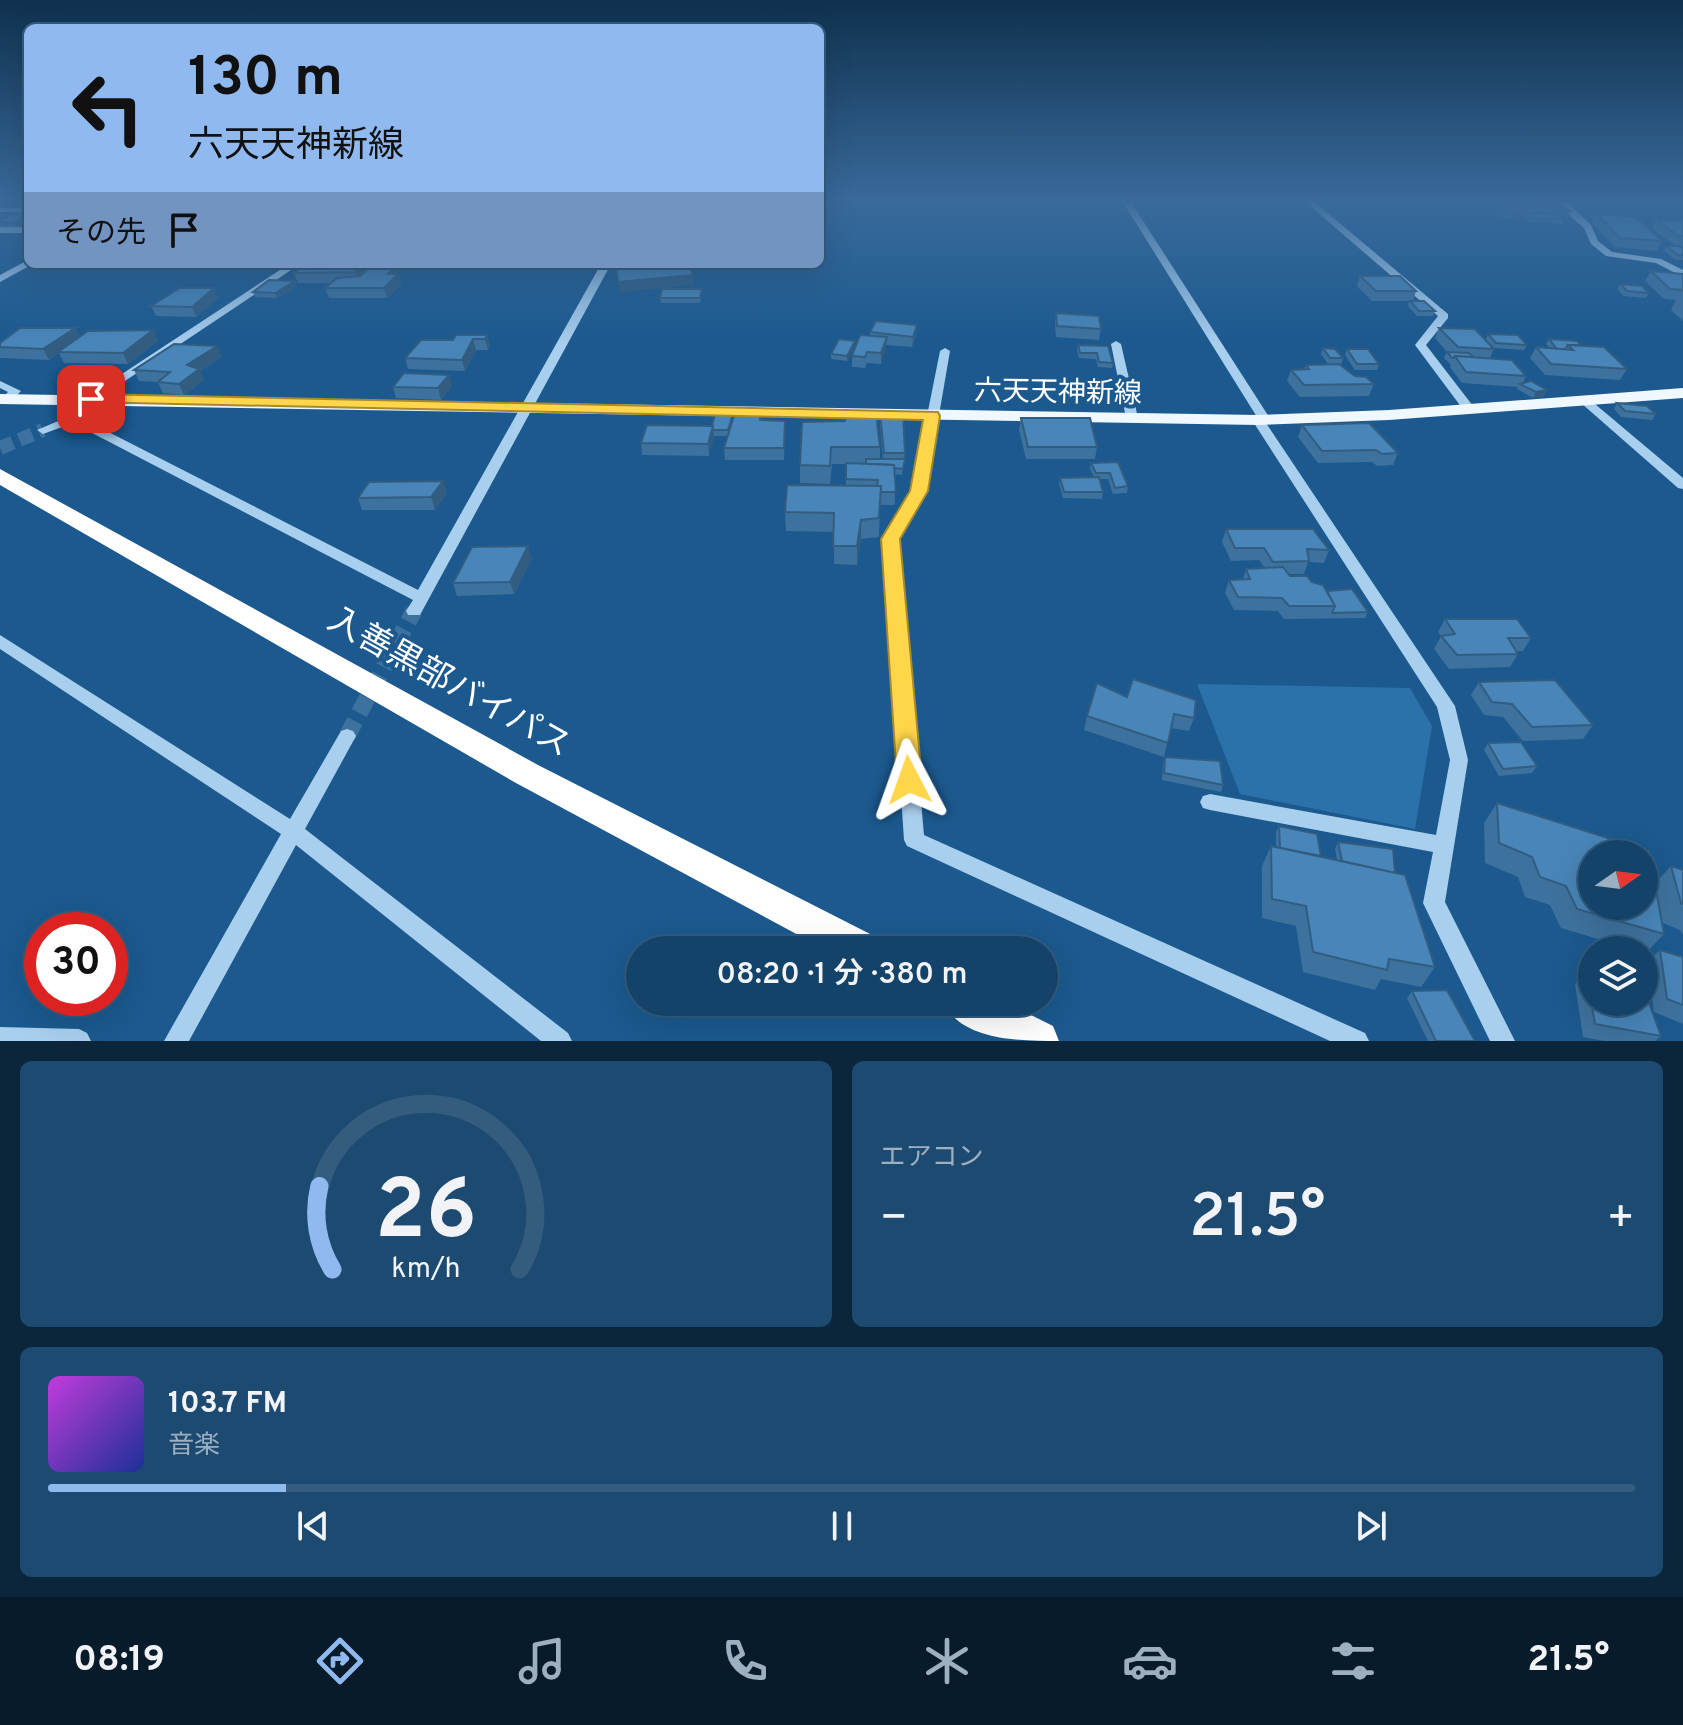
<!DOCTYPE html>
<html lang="ja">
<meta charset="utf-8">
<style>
:root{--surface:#14436a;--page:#1d4a70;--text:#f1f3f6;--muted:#9db0c1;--line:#335c7e;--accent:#90b9f0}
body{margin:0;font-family:Overpass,"Noto Sans JP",sans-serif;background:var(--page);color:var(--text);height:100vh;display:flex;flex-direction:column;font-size:30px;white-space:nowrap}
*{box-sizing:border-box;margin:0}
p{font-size:26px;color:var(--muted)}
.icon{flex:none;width:44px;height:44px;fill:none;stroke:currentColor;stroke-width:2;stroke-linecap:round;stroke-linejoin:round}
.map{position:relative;height:1041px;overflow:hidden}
.side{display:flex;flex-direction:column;gap:20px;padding:20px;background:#0b253a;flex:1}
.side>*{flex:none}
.banner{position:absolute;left:24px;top:24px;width:800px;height:244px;border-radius:12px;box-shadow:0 8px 32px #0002,0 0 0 2px var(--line);background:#90b9f0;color:#111;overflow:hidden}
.needle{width:52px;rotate:76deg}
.buttons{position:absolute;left:1578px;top:840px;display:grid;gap:16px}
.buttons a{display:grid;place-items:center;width:80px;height:80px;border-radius:50%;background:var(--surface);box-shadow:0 8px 32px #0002,0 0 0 2px var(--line);font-size:40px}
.speed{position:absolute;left:24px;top:912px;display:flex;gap:16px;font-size:40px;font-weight:700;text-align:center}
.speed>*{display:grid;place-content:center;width:104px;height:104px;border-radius:50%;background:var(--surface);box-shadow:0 8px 32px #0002,0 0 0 2px var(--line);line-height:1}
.speed .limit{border:12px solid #d22;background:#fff;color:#111}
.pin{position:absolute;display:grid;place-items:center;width:68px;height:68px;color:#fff;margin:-34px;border-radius:16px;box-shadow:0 4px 12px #0006}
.me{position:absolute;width:88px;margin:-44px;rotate:356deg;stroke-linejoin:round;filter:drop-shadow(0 0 6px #0008)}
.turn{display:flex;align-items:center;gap:28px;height:168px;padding:0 32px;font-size:36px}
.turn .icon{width:104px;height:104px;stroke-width:2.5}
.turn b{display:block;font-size:56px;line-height:68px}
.then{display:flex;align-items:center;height:76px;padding:0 32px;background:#0003;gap:16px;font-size:30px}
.big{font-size:60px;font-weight:600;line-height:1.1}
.side .tile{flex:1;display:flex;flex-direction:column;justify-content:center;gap:12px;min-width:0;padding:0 28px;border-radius:12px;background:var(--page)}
.side .dial{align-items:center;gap:0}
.dial svg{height:208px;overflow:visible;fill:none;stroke:var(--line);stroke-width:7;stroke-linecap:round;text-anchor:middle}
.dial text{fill:var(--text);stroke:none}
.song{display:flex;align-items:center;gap:24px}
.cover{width:96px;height:96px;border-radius:12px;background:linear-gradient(135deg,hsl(290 70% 55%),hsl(230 70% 35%))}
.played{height:8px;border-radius:4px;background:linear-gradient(90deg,var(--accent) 15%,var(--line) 15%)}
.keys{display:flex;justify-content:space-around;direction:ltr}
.heat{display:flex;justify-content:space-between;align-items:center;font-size:44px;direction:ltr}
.side .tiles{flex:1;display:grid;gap:20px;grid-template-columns:1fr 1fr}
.tile:last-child{grid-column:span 2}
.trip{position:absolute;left:626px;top:936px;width:432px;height:80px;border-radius:40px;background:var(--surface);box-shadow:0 8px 32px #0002,0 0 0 2px var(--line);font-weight:600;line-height:80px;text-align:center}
.tab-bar{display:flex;height:128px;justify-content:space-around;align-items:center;background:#081b2a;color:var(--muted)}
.tab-bar .icon{width:56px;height:56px}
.tab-bar .selected{color:var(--accent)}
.tab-bar b{font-size:36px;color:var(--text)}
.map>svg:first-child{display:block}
.green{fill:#2b72aa}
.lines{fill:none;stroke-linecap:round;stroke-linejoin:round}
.minor-tunnel-far1{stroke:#3d729f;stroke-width:14;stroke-dasharray:14 7;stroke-linecap:butt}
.minor-tunnel{stroke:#3d729f;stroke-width:17;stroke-dasharray:17 9;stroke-linecap:butt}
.minor{fill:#a9cfee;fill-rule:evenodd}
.major{fill:#eff7ff;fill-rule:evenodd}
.highway{fill:#fff;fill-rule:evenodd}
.wall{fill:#3e729e}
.shaded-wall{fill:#325d81}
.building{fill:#4885b8;stroke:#325d81;stroke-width:2;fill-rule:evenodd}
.route{fill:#ffd54a;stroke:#a68a30;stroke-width:2}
.labels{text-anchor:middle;stroke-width:8;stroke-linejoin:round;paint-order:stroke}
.street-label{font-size:28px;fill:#fff;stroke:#1b598e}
.near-street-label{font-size:34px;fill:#fff;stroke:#1b598e}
</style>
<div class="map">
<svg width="1683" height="1041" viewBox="0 0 1683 1041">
<rect width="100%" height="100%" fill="#1b598e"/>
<polygon class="green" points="1197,684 1410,688 1432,726 1415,829 1240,794"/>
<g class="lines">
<polyline class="minor-tunnel-far1" points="0,448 43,430"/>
<polyline class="minor-tunnel" points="347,736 414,611"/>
<g class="minor">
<polygon points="1121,199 1129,199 1271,420 1266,423 1455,706 1468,760 1445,902 1515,1041 1490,1041 1423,903 1433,852 1210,810 1203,808 1200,802 1203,796 1210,794 1436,835 1450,760 1437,707 1252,420 1257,417"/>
<polygon points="1302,199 1311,199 1448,314 1448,318 1426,345 1473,406 1473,412 1465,412 1415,345 1438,316"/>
<polygon points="1550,199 1559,199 1570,205 1591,225 1598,241 1612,252 1661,259 1683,270 1683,277 1656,263 1606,256 1591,244 1584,228"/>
<rect x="0" y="208" width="28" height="4"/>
<rect x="0" y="227" width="28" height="6"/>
<polygon points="28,260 28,264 31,265 0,282 0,275"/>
<polygon points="289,264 300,264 95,401 81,418 418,590 601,264 611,264 420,615 408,615 406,611 413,600 73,423 43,434 37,430 70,416 87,397"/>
<polygon points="1116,341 1121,344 1138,418 1132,422 1126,418 1111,344"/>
<polygon points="945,348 950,351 926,491 898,539 924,835 1365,1033 1369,1041 1330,1041 907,846 904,840 884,539 912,491 940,351"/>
<polygon points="0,381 21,391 11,401 3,401 1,399 8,392 0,388"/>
<polygon points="1585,397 1589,399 1683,478 1683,489 1678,488 1581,403 1579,401"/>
<polygon points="0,635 290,819 341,731 347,729 353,731 356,736 305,829 568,1033 572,1041 541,1041 296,845 189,1041 164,1041 281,834 0,649"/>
<polygon points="0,1027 79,1029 87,1033 91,1041 0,1041"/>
</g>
<polygon class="major" points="1683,388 1683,398 1389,420 1258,425 0,404 0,394 1258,415 1389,410"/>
<g class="highway">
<polygon points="0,469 538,765 876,937 882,950 826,950 516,783 0,485"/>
<path d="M 943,1002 L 1005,1002 L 1053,1026 L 1059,1041 C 1020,1041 961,1041 943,1002 Z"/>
</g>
</g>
<g class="wall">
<polygon points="1502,199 1543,199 1570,211 1568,216 1559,216 1564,219 1562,224 1529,222 1523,217 1524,216 1515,215 1514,218 1505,219 1497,213 1498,209 1504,209 1500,205"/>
<polygon points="1647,199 1683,199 1683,201 1674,201 1672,205 1656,204"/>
<polygon points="1592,212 1662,241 1657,251 1615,247 1592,223 1594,220 1590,217"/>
<polygon points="28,213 28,221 17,227 0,227 0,220"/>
<polygon points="1656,220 1683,221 1683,246 1674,245 1652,229"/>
<polygon points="1666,246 1683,249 1683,260 1675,260 1664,250"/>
<polygon points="306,264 405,264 398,270 401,284 387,298 329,298 325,288 332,283 298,283 294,273"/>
<polygon points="1651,271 1683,274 1683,321 1671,310 1676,300 1664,299 1645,281"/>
<polygon points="1360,276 1416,291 1413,301 1435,311 1433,316 1417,316 1408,306 1409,301 1372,301 1357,286"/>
<polygon points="295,281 297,286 277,298 255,297 253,292"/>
<polygon points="1620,284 1649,293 1646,298 1624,296 1617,289"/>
<polygon points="214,288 218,298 196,317 156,316 151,306"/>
<polygon points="702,289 700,303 661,303 660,298"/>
<polygon points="1056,313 1101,329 1099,340 1056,337 1055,324"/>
<polygon points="1439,328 1493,348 1486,339 1488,334 1527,345 1524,350 1494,348 1490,358 1526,376 1523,383 1544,396 1533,398 1517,389 1518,387 1462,383 1450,367 1451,364 1450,364 1444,358 1447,352 1435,338"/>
<polygon points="153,330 158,341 128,364 64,363 59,353 49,360 0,358 0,343"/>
<polygon points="870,332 916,335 912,347 886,345 881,364 867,363 865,368 852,367 852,356 870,336"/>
<polygon points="487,335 490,345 488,350 476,350 465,371 408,369 405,358 453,340"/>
<polygon points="1549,339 1581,345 1627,369 1620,380 1545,375 1530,358 1536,347 1550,348 1546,344"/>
<polygon points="855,341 855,346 847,361 831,359 831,354"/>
<polygon points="1078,345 1108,346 1113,363 1112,368 1098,367 1096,359 1079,358 1077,350"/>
<polygon points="1323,348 1343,358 1341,364 1328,364 1321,354"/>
<polygon points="1347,349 1379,364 1377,370 1355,370 1345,355"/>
<polygon points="222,357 200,371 204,380 184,395 163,393 158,382 139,381 134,370"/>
<polygon points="1306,365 1355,376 1374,384 1369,396 1300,397 1287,381 1291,370 1304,369"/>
<polygon points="449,375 452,386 441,400 396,398 393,387"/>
<polygon points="1617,403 1656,414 1652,420 1621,417 1614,409"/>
<polygon points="761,409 762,420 785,421 784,460 725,460 724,448 728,436 713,436 709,456 642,455 641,443 712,426 733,414 733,419"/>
<polygon points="880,413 905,453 902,475 894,474 895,505 880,505 879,537 861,539 857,565 834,564 834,532 786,531 785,512 846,486 846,464 832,464 830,484 800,483 800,465 802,422 880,447 880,459 883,459 880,425"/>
<polygon points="1021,418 1097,447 1095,459 1026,459 1019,430"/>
<polygon points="1302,425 1398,453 1393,465 1377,466 1372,462 1318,463 1298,437"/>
<polygon points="1118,462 1128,486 1127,493 1113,494 1108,479 1100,479 1103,492 1102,499 1063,498 1059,484 1060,478 1094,477 1090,469 1091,463"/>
<polygon points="447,493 435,510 362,510 358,498"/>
<polygon points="1226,529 1329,550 1324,563 1308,562 1304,574 1288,574 1290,576 1312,582 1368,612 1365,618 1284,619 1278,611 1234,610 1225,593 1229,580 1243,579 1246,569 1265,568 1259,560 1231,561 1222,542"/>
<polygon points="532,558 514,594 457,596 453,583"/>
<polygon points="1445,619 1531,638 1523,651 1516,651 1518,654 1510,667 1449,669 1434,649 1441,636 1438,632"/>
<polygon points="1479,682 1593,725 1583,739 1523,741 1503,717 1484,715 1471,695"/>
<polygon points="1127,697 1194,718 1189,731 1171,728 1164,757 1084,730 1087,716"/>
<polygon points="1488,743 1537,766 1532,773 1499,776 1484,750"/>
<polygon points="1165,757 1223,785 1221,792 1162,780 1163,764"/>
<polygon points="1497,803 1655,883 1671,866 1683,870 1683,934 1680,930 1663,923 1664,934 1646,953 1644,953 1644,950 1635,950 1561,928 1550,905 1525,897 1518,877 1485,863 1484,823"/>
<polygon points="1279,826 1321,856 1337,860 1335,849 1338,842 1395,873 1435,967 1421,987 1381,979 1375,990 1303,972 1296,926 1262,918 1262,866 1271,846 1276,847 1276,832"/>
<polygon points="1660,950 1683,957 1683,1024 1654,1012 1647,963"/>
<polygon points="1586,971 1661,1036 1655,1041 1604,1041 1583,1037 1575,984"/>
<polygon points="1412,991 1475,1041 1428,1041 1407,998"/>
</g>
<g class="shaded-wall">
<polygon points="28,216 28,221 17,227 14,223"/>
<polygon points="363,264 374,264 358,282 355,272"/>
<polygon points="396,264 405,264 398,270 401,284 387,298 384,288 388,274"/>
<polygon points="693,275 694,285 620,292 618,282"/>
<polygon points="295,281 297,286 277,298 275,293"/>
<polygon points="214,288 218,298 196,317 192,307"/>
<polygon points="917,325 916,335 912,347 913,337"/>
<polygon points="75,328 81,339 58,352 59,353 49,360 43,349"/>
<polygon points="153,330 158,341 128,364 123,353"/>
<polygon points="487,335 490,345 488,350 485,339"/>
<polygon points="887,337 886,348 881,364 881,353"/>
<polygon points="473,339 476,350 465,371 462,360"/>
<polygon points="855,341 855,346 847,361 847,356"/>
<polygon points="217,346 222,357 200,371 204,380 184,395 179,384 187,365"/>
<polygon points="449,375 452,386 441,400 438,388"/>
<polygon points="1547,390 1544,396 1533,398 1536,392"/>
<polygon points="713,426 714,438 709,456 708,444"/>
<polygon points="443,481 447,493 435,510 431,497"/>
<polygon points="861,520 861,539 857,565 857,546"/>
<polygon points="528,546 532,558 514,594 510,582"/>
</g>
<g class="building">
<polygon points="1506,199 1543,199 1556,207 1516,206"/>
<polygon points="1656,199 1671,199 1674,201 1658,200"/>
<polygon points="1547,202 1556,202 1570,211 1557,211 1555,209 1556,207"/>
<polygon points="1498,209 1507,209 1516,214 1507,214"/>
<polygon points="1592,212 1611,213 1615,216 1597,214 1596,215"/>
<polygon points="15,213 28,213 28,216 14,223 0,222 0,220"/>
<polygon points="1525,213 1557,214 1564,219 1531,218"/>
<polygon points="1597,214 1636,217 1662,241 1620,238"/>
<polygon points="1656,220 1683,221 1683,236 1679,236"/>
<polygon points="1666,246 1679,246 1683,249 1683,255 1678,255"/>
<polygon points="306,264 363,264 355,272 294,273"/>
<polygon points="374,264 396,264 388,274 398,274 384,288 325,288 337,278 360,276"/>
<polygon points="630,264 663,264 663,265 689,264 693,275 618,282 616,265"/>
<polygon points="1651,271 1683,274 1683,290 1670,289"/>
<polygon points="1360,276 1400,276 1416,291 1376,291"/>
<polygon points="269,280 295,281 275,293 253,292"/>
<polygon points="1620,284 1642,286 1649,293 1627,291"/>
<polygon points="180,288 214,288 192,307 151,306"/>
<polygon points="662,289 702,289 700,298 660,298"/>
<polygon points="1410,301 1424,301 1435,311 1419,311"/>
<polygon points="1056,313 1099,316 1101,329 1057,326"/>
<polygon points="876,321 917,325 913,337 870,332"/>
<polygon points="20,328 75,328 43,349 0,347 0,343"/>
<polygon points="1439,328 1475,329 1494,349 1458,347"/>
<polygon points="153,330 123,353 58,352 88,331"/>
<polygon points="1488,334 1518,335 1527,345 1496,343"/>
<polygon points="456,335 487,335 485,339 473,339 462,360 405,358 421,340 453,340"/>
<polygon points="860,335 887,337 881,353 867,352 865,357 852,356"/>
<polygon points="839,339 855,341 847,356 831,354"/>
<polygon points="1549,339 1577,341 1581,345 1568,345 1565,349 1557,349"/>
<polygon points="174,344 217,346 187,365 199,369 179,384 158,382 170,372 134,370"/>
<polygon points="1078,345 1108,346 1113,363 1099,362 1097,353 1080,353"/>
<polygon points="1568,345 1604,347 1627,369 1551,364 1536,347 1573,350"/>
<polygon points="1323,348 1335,349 1343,358 1330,358"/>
<polygon points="1347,349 1368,349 1379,364 1357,364"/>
<polygon points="1447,352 1469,353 1473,357 1455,356 1454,358 1452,358"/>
<polygon points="1455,356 1512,360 1526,376 1466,372"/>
<polygon points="1339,364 1355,376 1366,377 1374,384 1304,385 1291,370 1309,369 1306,365"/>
<polygon points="404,373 449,375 438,388 393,387"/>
<polygon points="1531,381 1547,390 1536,392 1520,384"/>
<polygon points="1617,403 1647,406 1656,414 1625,411"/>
<polygon points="736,409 761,409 760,420 785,421 784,448 724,448"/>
<polygon points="880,413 903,414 905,453 884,453"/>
<polygon points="715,414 733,414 728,430 713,430 712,426"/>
<polygon points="876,414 880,447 831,447 830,466 800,465 802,422 845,421 846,415"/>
<polygon points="1021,418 1090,418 1097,447 1028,447"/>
<polygon points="1369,423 1398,453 1382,454 1376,450 1322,451 1302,425"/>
<polygon points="647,425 713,426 708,444 641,443"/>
<polygon points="866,459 905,459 903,469 894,468 894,465 866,464"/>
<polygon points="1118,462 1128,486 1115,488 1110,473 1096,473 1091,463"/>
<polygon points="846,463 894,465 896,492 881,492 881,486 877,486 878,480 846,479"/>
<polygon points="1099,477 1103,492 1064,492 1060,478"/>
<polygon points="443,481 431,497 358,498 369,482"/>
<polygon points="787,485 881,486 879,518 861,520 857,546 833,546 834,513 785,512"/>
<polygon points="1226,529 1313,529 1329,550 1307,549 1309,561 1273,562 1264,548 1235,548"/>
<polygon points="528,546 510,582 453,583 472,547"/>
<polygon points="1283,567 1290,576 1307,576 1312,582 1323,585 1335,606 1289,606 1282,598 1238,597 1229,580 1250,579 1246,569"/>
<polygon points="1352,589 1368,612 1332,613 1335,606 1327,591"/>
<polygon points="1445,619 1517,619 1531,638 1508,638 1518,654 1457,655 1441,636 1455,634"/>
<polygon points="1133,679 1196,700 1194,718 1174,714 1168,743 1087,716 1097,683 1127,697"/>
<polygon points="1555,680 1593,725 1532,727 1512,704 1492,702 1479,682"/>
<polygon points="1521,742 1537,766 1503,769 1488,743"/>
<polygon points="1165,757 1220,761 1223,785 1164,773"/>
<path d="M 1497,803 L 1649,851 L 1664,934 L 1577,909 L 1566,886 L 1540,877 L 1532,857 L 1499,843 ZM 1592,854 L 1644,854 L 1644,906 L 1592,906 Z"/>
<polygon points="1279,826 1317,834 1321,856 1280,848"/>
<polygon points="1338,842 1393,849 1395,873 1342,861"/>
<polygon points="1271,846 1405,875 1435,967 1389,959 1387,970 1313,952 1306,906 1272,899"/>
<polygon points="1671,866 1683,870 1683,904 1681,903"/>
<polygon points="1660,950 1683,957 1683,1005 1667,999"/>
<polygon points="1586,971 1592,972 1592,1002 1644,1002 1644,989 1661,1036 1595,1024"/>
<polygon points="1447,990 1475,1041 1436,1041 1412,991"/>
</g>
<linearGradient id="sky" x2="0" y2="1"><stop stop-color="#0f314e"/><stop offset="0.58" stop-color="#396a9b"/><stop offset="1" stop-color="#396a9b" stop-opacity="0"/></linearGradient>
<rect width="1683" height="345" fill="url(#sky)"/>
<polygon class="route" points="91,394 938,412 940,416 928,491 900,539 922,780 918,787 909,790 901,787 897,780 881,539 910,491 923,420 86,402 86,396"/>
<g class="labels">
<g class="street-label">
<text transform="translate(1058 391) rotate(1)" y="10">六天天神新線</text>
</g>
<g class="near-street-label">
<text transform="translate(450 681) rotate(29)" y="12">入善黒部バイパス</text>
</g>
</g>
</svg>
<div class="buttons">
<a><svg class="needle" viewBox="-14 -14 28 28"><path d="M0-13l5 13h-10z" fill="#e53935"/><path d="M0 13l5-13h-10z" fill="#9db0c1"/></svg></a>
<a><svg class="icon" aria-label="layers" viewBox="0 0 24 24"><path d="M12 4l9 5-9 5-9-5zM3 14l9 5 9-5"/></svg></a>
</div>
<div class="speed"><div class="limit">30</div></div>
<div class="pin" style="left:91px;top:399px;background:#d93025"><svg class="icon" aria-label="arrive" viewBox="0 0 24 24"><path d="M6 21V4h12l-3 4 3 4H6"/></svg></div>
<svg class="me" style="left:909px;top:780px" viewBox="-20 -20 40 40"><path d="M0-17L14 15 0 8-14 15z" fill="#ffd54a" stroke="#fff" stroke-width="4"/></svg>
<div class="trip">08:20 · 1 分 · 380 m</div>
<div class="banner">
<div class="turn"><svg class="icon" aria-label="left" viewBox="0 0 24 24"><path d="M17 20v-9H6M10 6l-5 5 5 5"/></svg><div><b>130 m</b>六天天神新線</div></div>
<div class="then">その先<svg class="icon" aria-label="arrive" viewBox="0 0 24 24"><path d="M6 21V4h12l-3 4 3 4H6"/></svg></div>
</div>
</div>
<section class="side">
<div class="tiles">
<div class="tile dial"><svg viewBox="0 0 100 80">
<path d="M14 69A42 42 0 1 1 86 69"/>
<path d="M14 69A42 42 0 0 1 9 37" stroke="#90b9f0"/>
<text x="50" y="56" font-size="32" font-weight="700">26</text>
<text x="50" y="72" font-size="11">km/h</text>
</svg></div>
<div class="tile"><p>エアコン</p>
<div class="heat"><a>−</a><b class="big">21.5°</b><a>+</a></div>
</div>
<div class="tile">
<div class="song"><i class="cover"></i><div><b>103.7 FM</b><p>音楽</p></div></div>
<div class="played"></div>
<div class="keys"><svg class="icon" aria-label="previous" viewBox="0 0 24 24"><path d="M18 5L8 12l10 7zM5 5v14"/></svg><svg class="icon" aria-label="pause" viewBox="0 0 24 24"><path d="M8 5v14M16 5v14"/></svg><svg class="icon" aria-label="next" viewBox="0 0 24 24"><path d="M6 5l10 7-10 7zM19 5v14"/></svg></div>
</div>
</div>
</section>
<nav class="tab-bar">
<b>08:19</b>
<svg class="icon selected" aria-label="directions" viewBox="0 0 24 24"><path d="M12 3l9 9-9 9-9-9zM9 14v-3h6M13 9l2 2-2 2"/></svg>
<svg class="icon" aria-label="music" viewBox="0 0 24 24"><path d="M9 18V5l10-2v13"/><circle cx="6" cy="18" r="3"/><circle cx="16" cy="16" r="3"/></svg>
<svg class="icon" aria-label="phone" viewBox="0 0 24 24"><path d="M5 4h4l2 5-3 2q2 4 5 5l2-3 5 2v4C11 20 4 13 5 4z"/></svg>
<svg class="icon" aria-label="climate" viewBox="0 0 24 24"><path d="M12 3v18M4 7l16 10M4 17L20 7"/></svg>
<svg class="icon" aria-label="car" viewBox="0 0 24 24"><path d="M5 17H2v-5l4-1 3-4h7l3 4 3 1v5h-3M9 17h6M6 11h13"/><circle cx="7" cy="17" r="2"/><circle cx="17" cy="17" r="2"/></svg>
<svg class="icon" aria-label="filters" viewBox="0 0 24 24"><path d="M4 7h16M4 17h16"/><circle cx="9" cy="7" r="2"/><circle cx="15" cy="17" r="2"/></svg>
<b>21.5°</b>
</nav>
